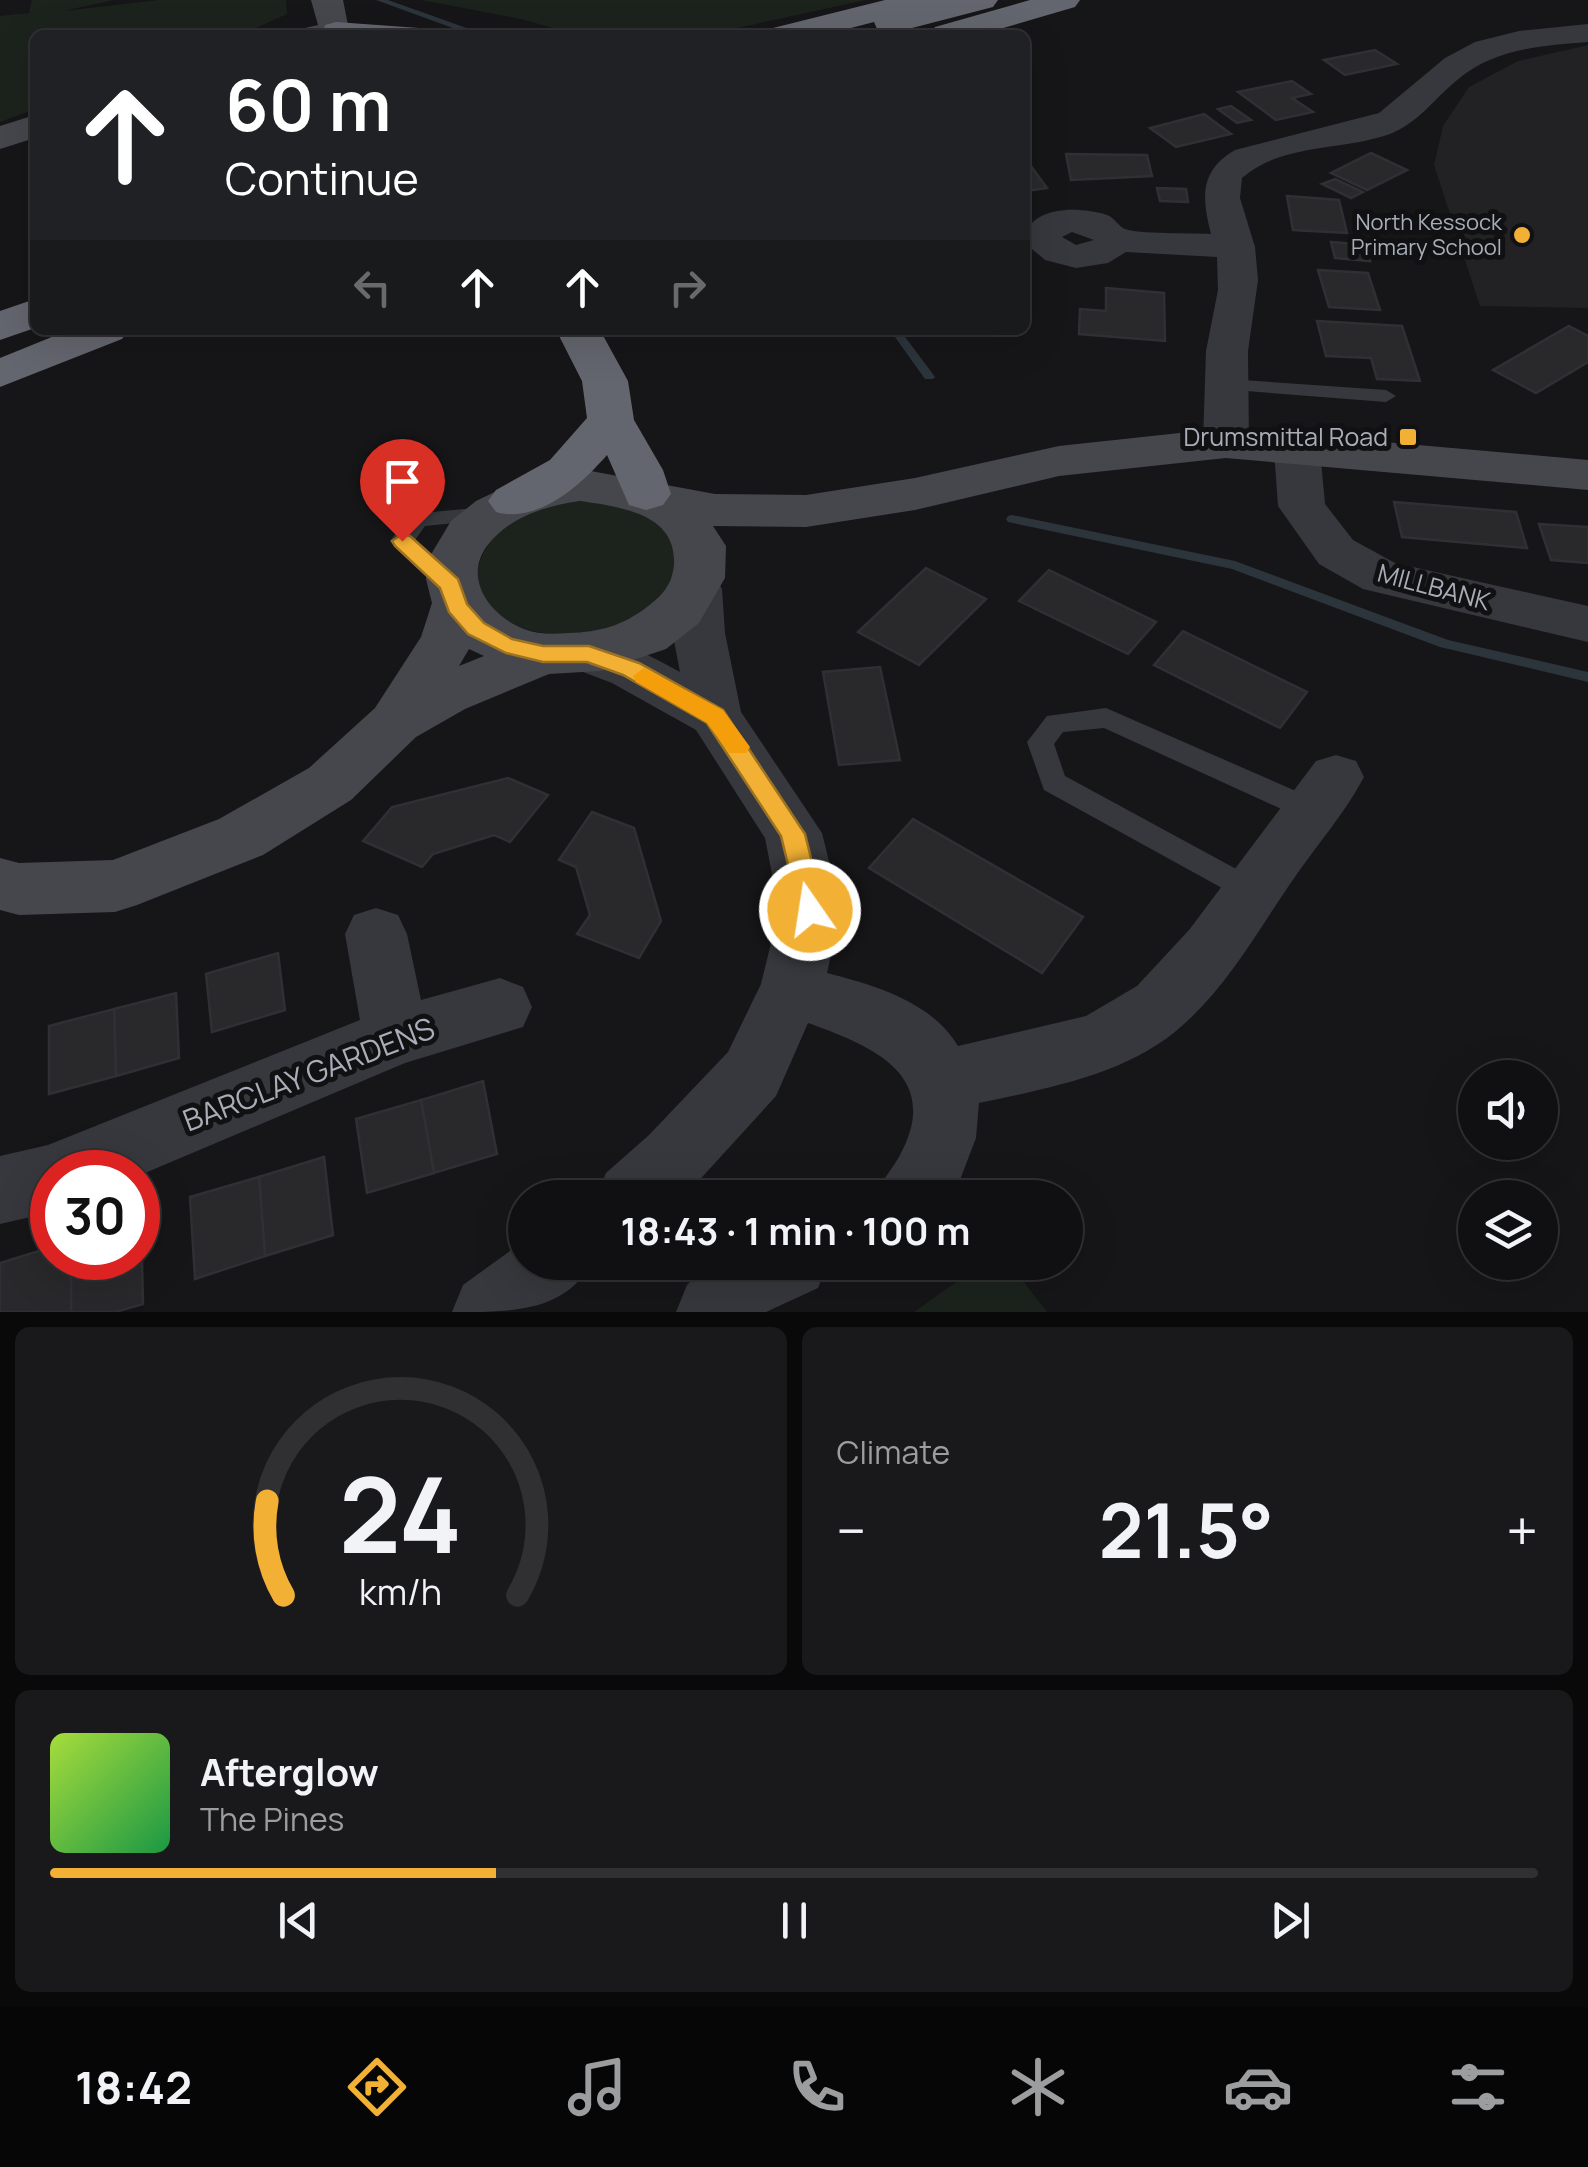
<!DOCTYPE html>
<meta charset="utf-8">
<style>
:root{--surface:#101012;--page:#19191b;--text:#f1f3f6;--muted:#9c9d9f;--line:#303032;--accent:#f2b134}
body{margin:0;font-family:Manrope,sans-serif;background:var(--page);color:var(--text);height:100vh;display:flex;flex-direction:column;font-size:38px;white-space:nowrap}
*{box-sizing:border-box;margin:0}
p{font-size:32px;color:var(--muted)}
.icon{flex:none;width:55px;height:55px;fill:none;stroke:currentColor;stroke-width:2;stroke-linecap:round;stroke-linejoin:round}
.map{position:relative;height:1312px;overflow:hidden}
.details{display:flex;flex-direction:column;gap:15px;padding:15px;background:#09090a;flex:1}
.details>*{flex:none}
.top-card{position:absolute;left:30px;top:30px;width:1000px;height:305px;border-radius:15px;box-shadow:0 10px 40px #0002,0 0 0 2px var(--line);background:#202124;color:#fff;overflow:hidden}
.tools{position:absolute;left:1458px;top:1060px;display:grid;gap:20px}
.tools a{display:grid;place-items:center;width:100px;height:100px;border-radius:50%;background:var(--surface);box-shadow:0 10px 40px #0002,0 0 0 2px var(--line);font-size:50px}
.speed{position:absolute;left:30px;top:1150px;display:flex;gap:20px;font-size:50px;font-weight:700;text-align:center}
.speed>*{display:grid;place-content:center;width:130px;height:130px;border-radius:50%;background:var(--surface);box-shadow:0 10px 40px #0002,0 0 0 2px var(--line);line-height:1}
.speed .limit{border:15px solid #d22;background:#fff;color:#111}
.pin{position:absolute;display:grid;place-items:center;width:85px;height:85px;color:#fff;margin:-102px -42px;border-radius:50% 50% 50% 0;rotate:-45deg;box-shadow:0 0 10px #0007}
.pin .icon{rotate:45deg}
.me{position:absolute;width:110px;margin:-55px;rotate:347deg;stroke-linejoin:round;filter:drop-shadow(0 0 8px #0008)}
.turn{display:flex;align-items:center;gap:35px;height:210px;padding:0 30px;font-size:45px}
.turn .icon{width:130px;height:130px;stroke-width:2.5}
.turn b{display:block;font-size:70px;line-height:85px}
.lanes{display:flex;align-items:center;height:95px;padding:0 30px;background:#0003;justify-content:center;gap:50px;direction:ltr}
.lanes .off{opacity:.35}
.big{font-size:75px;font-weight:700;line-height:1.1}
.details .card{flex:1;display:flex;flex-direction:column;justify-content:center;gap:15px;min-width:0;padding:0 35px;border-radius:15px;background:var(--page)}
.details .dial{align-items:center;gap:0}
.dial svg{height:260px;overflow:visible;fill:none;stroke:var(--line);stroke-width:7;stroke-linecap:round;text-anchor:middle}
.dial text{fill:var(--text);stroke:none}
.song{display:flex;align-items:center;gap:30px}
.cover{width:120px;height:120px;border-radius:15px;background:linear-gradient(135deg,hsl(80 70% 55%),hsl(140 70% 35%))}
.played{height:10px;border-radius:5px;background:linear-gradient(90deg,var(--accent) 30%,var(--line) 30%)}
.keys{display:flex;justify-content:space-around;direction:ltr}
.heat{display:flex;justify-content:space-between;align-items:center;font-size:55px;direction:ltr}
.details .tiles{flex:1;display:grid;gap:15px;grid-template-columns:1fr 1fr}
.card:last-child{grid-column:span 2}
.trip{position:absolute;left:508px;top:1180px;width:575px;height:100px;border-radius:50px;background:var(--surface);box-shadow:0 10px 40px #0002,0 0 0 2px var(--line);font-weight:700;line-height:100px;text-align:center}
.dock{display:flex;height:160px;justify-content:space-around;align-items:center;background:#060607;color:var(--muted)}
.dock .icon{width:70px;height:70px}
.dock .selected{color:var(--accent)}
.dock b{font-size:45px;color:var(--text)}
.map>svg:first-child{display:block}
.built{fill:#222225}
.green{fill:#1c231d}
.lines{fill:none;stroke-linecap:round;stroke-linejoin:round}
.stream{fill:#2c353c;fill-rule:evenodd}
.building{fill:#29292c;stroke:#303034;stroke-width:2.5}
.lane{fill:#37383d;fill-rule:evenodd}
.street{fill:#37383d;fill-rule:evenodd}
.secondary{fill:#45474d;fill-rule:evenodd}
.highway{fill:#63666e;fill-rule:evenodd}
.route{fill:#f2b134;stroke:#9d7322;stroke-width:2.5}
.slow{fill:#f59e0b}
.poi-dot{fill:#f2b134;stroke:#111113;stroke-width:4}
.labels{text-anchor:middle;stroke-width:10;stroke-linejoin:round;paint-order:stroke}
.far-poi-label{font-size:22px;fill:#a8adb8;stroke:#111113;text-anchor:end}
.poi-label{font-size:25px;fill:#a8adb8;stroke:#111113;text-anchor:end}
.street-label{font-size:25px;fill:#a8adb8;stroke:#111113}
.near-street-label{font-size:30px;fill:#a8adb8;stroke:#111113}
</style>
<div class="map">
<svg width="1588" height="1312" viewBox="0 0 1588 1312">
<rect width="100%" height="100%" fill="#161618"/>
<polygon class="built" points="1588,45 1588,308 1480,306 1434,165 1443,126 1469,87 1518,61"/>
<g class="green">
<polygon points="32,0 114,0 63,11 159,0 286,0 287,14 240,35 35,35 35,109 0,122 0,16 29,13"/>
<polygon points="422,0 866,0 705,35 578,35 521,19"/>
<path d="M 593,500 C 610,505 629,508 645,515 C 656,520 665,531 671,541 C 678,556 676,571 669,585 C 642,635 559,647 511,623 C 449,592 482,531 533,510 C 552,503 573,502 593,500 Z"/>
<polygon points="983,1263 1009,1263 1047,1312 914,1312"/>
</g>
<g class="lines">
<g class="stream">
<polygon points="376,0 388,0 475,31 527,33 531,35 472,35"/>
<polygon points="890,330 900,330 935,377 933,379 925,379"/>
<polygon points="1012,515 1235,561 1448,640 1588,672 1588,682 1440,647 1232,569 1008,522 1006,519 1008,516"/>
</g>
</g>
<g class="building">
<polygon points="1375,50 1397,64 1345,75 1324,60"/>
<polygon points="1292,81 1311,94 1292,98 1313,112 1276,120 1238,92"/>
<polygon points="1231,106 1251,120 1237,123 1218,109"/>
<polygon points="1204,114 1231,134 1176,147 1150,128"/>
<polygon points="1371,153 1407,170 1367,190 1331,173"/>
<polygon points="1066,154 1147,155 1152,176 1071,180"/>
<polygon points="1025,158 1047,188 1025,191"/>
<polygon points="1335,179 1363,192 1351,198 1322,184"/>
<polygon points="1157,188 1186,189 1188,202 1160,201"/>
<polygon points="1287,196 1339,200 1347,233 1293,230"/>
<polygon points="1331,242 1366,245 1370,261 1335,258"/>
<polygon points="1318,270 1368,273 1380,310 1329,307"/>
<polygon points="1106,288 1164,293 1165,341 1079,334 1080,309 1106,311"/>
<polygon points="1317,321 1402,326 1420,381 1377,379 1371,358 1326,356"/>
<polygon points="1569,326 1588,336 1588,362 1536,393 1493,370"/>
<polygon points="1394,502 1516,512 1527,548 1402,537"/>
<polygon points="1539,524 1588,527 1588,563 1551,560"/>
<polygon points="926,568 986,599 919,665 858,632"/>
<polygon points="1049,570 1156,622 1128,654 1019,601"/>
<polygon points="1183,631 1307,692 1280,728 1154,665"/>
<polygon points="880,667 900,760 839,765 823,672"/>
<polygon points="508,778 548,795 510,842 494,835 433,854 422,867 363,841 392,807"/>
<polygon points="592,812 634,828 661,921 639,958 577,934 590,915 576,867 559,860"/>
<polygon points="913,819 1083,917 1042,973 869,868"/>
<polygon points="278,953 285,1010 212,1032 206,974"/>
<polygon points="176,993 179,1058 116,1076 114,1009"/>
<polygon points="114,1009 116,1076 49,1094 49,1026"/>
<polygon points="483,1081 497,1154 434,1173 421,1100"/>
<polygon points="421,1100 434,1173 367,1193 356,1119"/>
<polygon points="324,1157 333,1235 265,1256 259,1177"/>
<polygon points="259,1177 265,1256 195,1279 190,1197"/>
<polygon points="138,1221 141,1221 143,1304 115,1312 71,1312 71,1258 138,1258"/>
<polygon points="52,1247 52,1258 71,1258 71,1312 0,1312 0,1263"/>
</g>
<g class="lines">
<g class="lane">
<polygon points="1227,379 1386,390 1396,396 1386,402 1220,389 1217,385 1220,381"/>
<polygon points="486,507 494,509 497,514 494,519 425,526 415,540 458,578 462,584 458,590 442,590 390,541 410,514"/>
<polygon points="1106,708 1321,802 1325,810 1321,818 1311,821 1301,818 1104,728 1063,732 1054,744 1065,776 1262,883 1266,891 1262,899 1252,903 1242,899 1044,790 1027,742 1047,716"/>
</g>
<g class="street">
<path d="M 1588,24 L 1588,42 C 1540,46 1494,48 1456,81 C 1434,99 1418,123 1390,134 C 1343,151 1281,143 1242,178 L 1240,198 L 1255,247 L 1258,280 L 1248,351 L 1249,443 L 1242,453 L 1226,457 L 1210,453 L 1203,443 L 1206,351 L 1218,290 L 1217,257 L 1126,252 L 1108,263 L 1076,268 L 1045,260 L 1025,243 C 1025,205 1079,206 1107,215 C 1115,218 1118,226 1125,229 C 1135,234 1196,233 1211,234 C 1202,198 1199,171 1235,150 L 1379,113 L 1445,58 L 1475,42 L 1519,31 ZM 1072,232 L 1094,240 L 1076,245 L 1062,237 Z"/>
<polygon points="1297,436 1313,440 1320,450 1325,504 1353,540 1395,563 1588,606 1588,642 1363,589 1319,564 1278,506 1274,450 1281,440"/>
<path d="M 697,572 L 715,577 L 722,589 L 725,633 L 741,712 L 822,833 L 841,910 L 827,973 C 874,985 932,1002 958,1046 L 1086,1016 L 1137,986 L 1189,930 L 1316,761 L 1336,755 L 1356,761 L 1364,777 C 1344,815 1314,848 1290,884 C 1257,932 1228,985 1184,1024 C 1130,1074 1049,1088 979,1103 L 976,1138 L 953,1198 L 874,1198 C 881,1180 894,1168 902,1151 C 942,1072 866,1044 808,1023 L 776,1096 L 683,1198 L 596,1198 L 606,1173 L 649,1135 L 728,1052 L 761,984 L 779,910 L 765,838 L 696,730 L 612,683 L 570,667 L 563,654 L 570,641 C 607,630 648,655 680,672 C 675,643 663,603 679,577 Z"/>
<polygon points="376,908 398,915 407,934 421,1000 500,978 523,987 532,1007 523,1027 405,1063 138,1176 138,1172 52,1172 52,1212 0,1224 0,1156 48,1145 360,1020 345,934 354,915"/>
<path d="M 525,1240 L 525,1262 L 592,1262 C 565,1312 514,1312 452,1312 L 463,1285 Z"/>
<polygon points="711,1262 828,1262 818,1288 766,1312 676,1312 687,1285"/>
</g>
<g class="secondary">
<polygon points="311,0 343,0 350,35 301,35 305,28 318,25"/>
<polygon points="35,115 35,138 0,149 0,126"/>
<path d="M 1226,428 L 1588,460 L 1588,490 L 1226,458 L 1059,476 L 915,510 L 806,527 L 713,526 L 726,546 L 725,578 L 699,623 L 666,649 L 600,671 L 549,674 L 465,709 L 416,737 L 351,800 L 263,855 L 137,905 L 115,912 L 19,915 L 0,910 L 0,858 L 19,863 L 113,860 L 219,819 L 309,768 L 375,708 L 421,637 L 432,603 L 426,579 L 430,556 L 451,521 L 476,501 L 507,486 L 580,469 L 715,494 L 806,495 L 915,478 L 1059,446 ZM 580,501 C 620,507 677,513 674,565 C 672,585 662,596 647,607 C 622,626 600,632 569,633 C 554,634 539,635 524,629 C 492,617 462,580 487,546 C 509,517 545,506 580,501 ZM 469,649 L 484,656 L 459,666 Z"/>
</g>
<g class="highway">
<polygon points="885,0 998,0 993,7 889,34 878,31 874,22 824,35 769,35 773,28"/>
<polygon points="1030,0 1080,0 1075,7 979,35 931,34 935,27"/>
<polygon points="336,22 419,28 423,35 322,35 325,25"/>
<polygon points="35,299 35,328 0,340 0,311"/>
<polygon points="69,330 129,330 122,339 0,387 0,358"/>
<path d="M 556,330 L 600,330 L 628,381 L 634,420 L 663,470 L 671,494 L 663,505 L 646,510 L 629,505 L 607,455 C 581,485 538,524 496,512 L 488,501 L 496,490 L 550,460 L 587,418 L 582,381 Z"/>
</g>
</g>
<polygon class="route" points="402,534 410,536 458,579 467,604 484,623 512,639 543,646 589,646 639,663 723,710 805,834 824,910 820,918 810,921 801,918 781,836 707,723 623,675 587,662 543,662 506,653 468,634 449,612 440,588 395,546 392,541"/>
<polygon class="slow" points="644,668 723,710 750,747 746,753 729,753 707,723 636,682 633,676"/>
<g class="poi-dot">
<circle cx="1522" cy="235" r="10"/>
<rect x="1398" y="427" width="20" height="20" rx="5"/>
</g>
<g class="labels">
<g class="far-poi-label">
<text x="1502" y="230">North Kessock<tspan x="1502" dy="25">Primary School</tspan></text>
</g>
<g class="poi-label">
<text x="1388" y="446">Drumsmittal Road</text>
</g>
<g class="street-label">
<text transform="translate(1434 587) rotate(15)" y="9">MILLBANK</text>
</g>
<g class="near-street-label">
<text transform="translate(309 1075) rotate(-21)" y="10">BARCLAY GARDENS</text>
</g>
</g>
</svg>
<div class="tools">
<a><svg class="icon" aria-label="sound" viewBox="0 0 24 24"><path d="M4 9h4l5-4v14l-5-4H4zM17 9q2 3 0 6"/></svg></a>
<a><svg class="icon" aria-label="layers" viewBox="0 0 24 24"><path d="M12 4l9 5-9 5-9-5zM3 14l9 5 9-5"/></svg></a>
</div>
<div class="speed"><div class="limit">30</div></div>
<div class="pin" style="left:402px;top:541px;background:#d93025"><svg class="icon" aria-label="arrive" viewBox="0 0 24 24"><path d="M6 21V4h12l-3 4 3 4H6"/></svg></div>
<svg class="me" style="left:810px;top:910px" viewBox="-20 -20 40 40"><circle r="17" fill="#f2b134" stroke="#fff" stroke-width="3"/><path d="M0-11L8 9 0 5-8 9z" fill="#fff"/></svg>
<div class="trip">18:43 · 1 min · 100 m</div>
<div class="top-card">
<div class="turn"><svg class="icon" aria-label="ahead" viewBox="0 0 24 24"><path d="M12 20V5M6 11l6-6 6 6"/></svg><div><b>60 m</b>Continue</div></div>
<div class="lanes"><svg class="icon off" aria-label="left" viewBox="0 0 24 24"><path d="M17 20v-9H6M10 6l-5 5 5 5"/></svg><svg class="icon" aria-label="ahead" viewBox="0 0 24 24"><path d="M12 20V5M6 11l6-6 6 6"/></svg><svg class="icon" aria-label="ahead" viewBox="0 0 24 24"><path d="M12 20V5M6 11l6-6 6 6"/></svg><svg class="icon off" aria-label="right" viewBox="0 0 24 24"><path d="M7 20v-9h11M14 6l5 5-5 5"/></svg></div>
</div>
</div>
<section class="details">
<div class="tiles">
<div class="card dial"><svg viewBox="0 0 100 80">
<path d="M14 69A42 42 0 1 1 86 69"/>
<path d="M14 69A42 42 0 0 1 9 40" stroke="#f2b134"/>
<text x="50" y="56" font-size="32" font-weight="700">24</text>
<text x="50" y="72" font-size="11">km/h</text>
</svg></div>
<div class="card"><p>Climate</p>
<div class="heat"><a>−</a><b class="big">21.5°</b><a>+</a></div>
</div>
<div class="card">
<div class="song"><i class="cover"></i><div><b>Afterglow</b><p>The Pines</p></div></div>
<div class="played"></div>
<div class="keys"><svg class="icon" aria-label="previous" viewBox="0 0 24 24"><path d="M18 5L8 12l10 7zM5 5v14"/></svg><svg class="icon" aria-label="pause" viewBox="0 0 24 24"><path d="M8 5v14M16 5v14"/></svg><svg class="icon" aria-label="next" viewBox="0 0 24 24"><path d="M6 5l10 7-10 7zM19 5v14"/></svg></div>
</div>
</div>
</section>
<nav class="dock">
<b>18:42</b>
<svg class="icon selected" aria-label="directions" viewBox="0 0 24 24"><path d="M12 3l9 9-9 9-9-9zM9 14v-3h6M13 9l2 2-2 2"/></svg>
<svg class="icon" aria-label="music" viewBox="0 0 24 24"><path d="M9 18V5l10-2v13"/><circle cx="6" cy="18" r="3"/><circle cx="16" cy="16" r="3"/></svg>
<svg class="icon" aria-label="phone" viewBox="0 0 24 24"><path d="M5 4h4l2 5-3 2q2 4 5 5l2-3 5 2v4C11 20 4 13 5 4z"/></svg>
<svg class="icon" aria-label="climate" viewBox="0 0 24 24"><path d="M12 3v18M4 7l16 10M4 17L20 7"/></svg>
<svg class="icon" aria-label="car" viewBox="0 0 24 24"><path d="M5 17H2v-5l4-1 3-4h7l3 4 3 1v5h-3M9 17h6M6 11h13"/><circle cx="7" cy="17" r="2"/><circle cx="17" cy="17" r="2"/></svg>
<svg class="icon" aria-label="filters" viewBox="0 0 24 24"><path d="M4 7h16M4 17h16"/><circle cx="9" cy="7" r="2"/><circle cx="15" cy="17" r="2"/></svg>
</nav>
